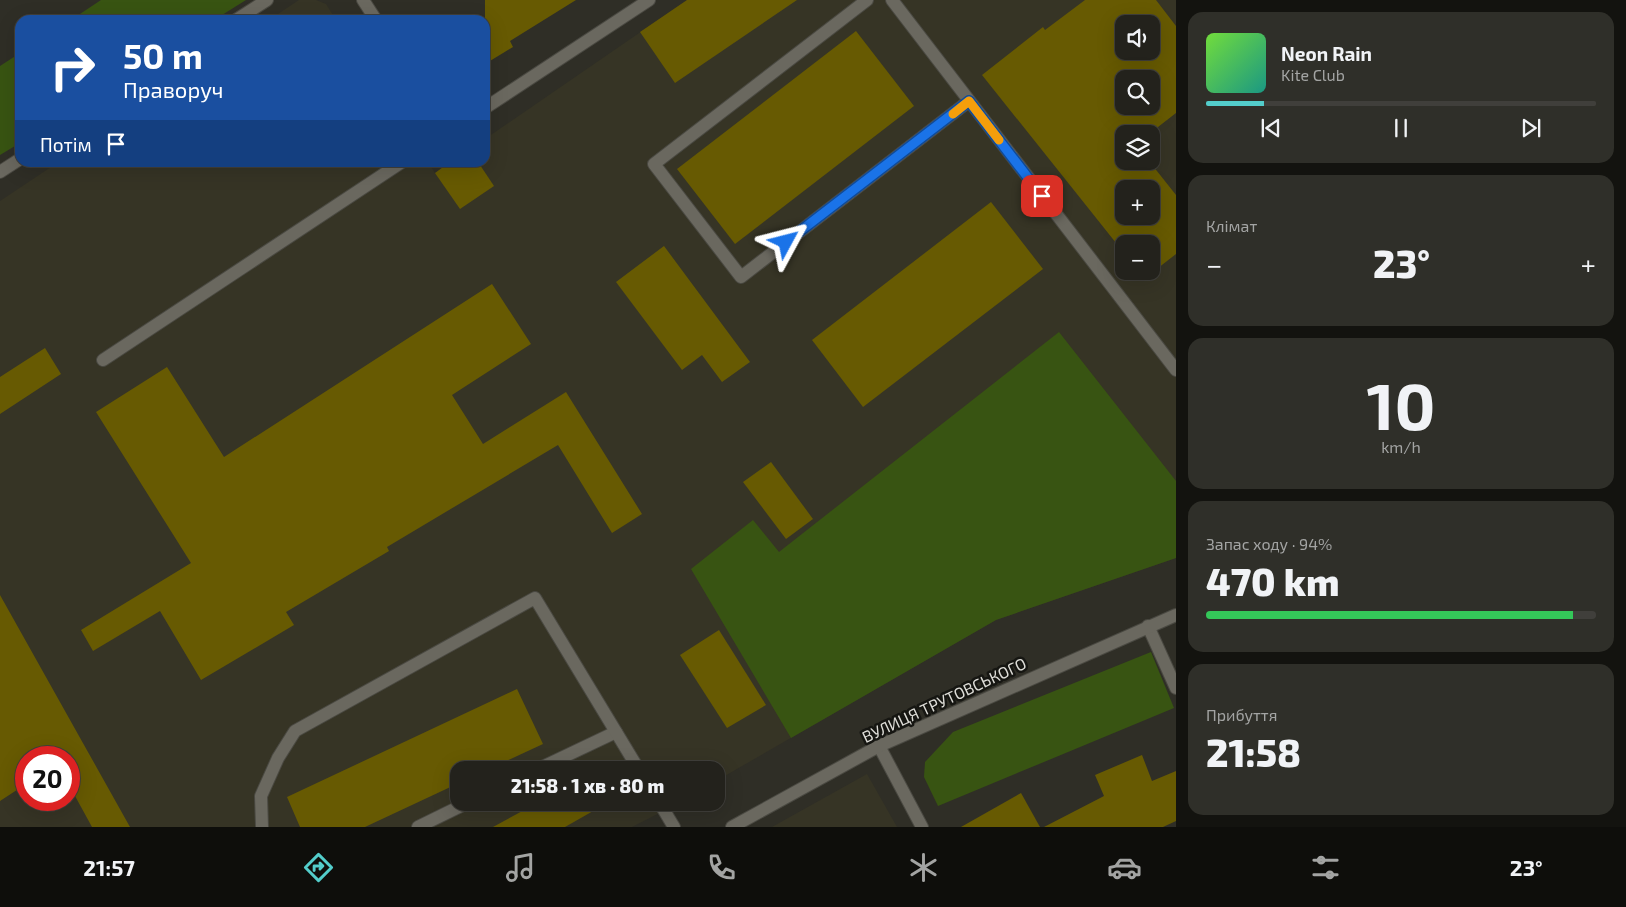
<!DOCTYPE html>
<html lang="uk">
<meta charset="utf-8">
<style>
:root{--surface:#23221c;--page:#2f2f29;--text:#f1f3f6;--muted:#a3a4a3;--line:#403f3b;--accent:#53cdcb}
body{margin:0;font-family:"Exo 2",sans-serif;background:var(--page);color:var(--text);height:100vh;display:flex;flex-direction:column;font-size:19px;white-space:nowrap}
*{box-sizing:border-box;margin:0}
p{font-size:16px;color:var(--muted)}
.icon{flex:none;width:28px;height:28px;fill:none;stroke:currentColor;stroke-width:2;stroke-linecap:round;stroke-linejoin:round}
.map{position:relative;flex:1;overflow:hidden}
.details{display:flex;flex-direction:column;gap:12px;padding:12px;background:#13130f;width:450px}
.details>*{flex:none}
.banner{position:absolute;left:15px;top:15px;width:475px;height:152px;border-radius:15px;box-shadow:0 5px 20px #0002,0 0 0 1px var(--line);background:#1a4fa0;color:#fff;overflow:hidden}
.fabs{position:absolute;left:1115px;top:15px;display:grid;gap:10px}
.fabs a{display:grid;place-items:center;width:45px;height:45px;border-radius:10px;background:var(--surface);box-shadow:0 5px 20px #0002,0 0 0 1px var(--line);font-size:25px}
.speed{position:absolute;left:15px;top:746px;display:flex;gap:10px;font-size:25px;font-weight:700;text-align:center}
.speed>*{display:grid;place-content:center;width:65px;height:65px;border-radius:50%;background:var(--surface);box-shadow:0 5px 20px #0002,0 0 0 1px var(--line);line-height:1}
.speed .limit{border:8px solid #d22;background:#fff;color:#111}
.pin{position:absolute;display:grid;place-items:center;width:42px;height:42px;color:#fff;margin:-21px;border-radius:10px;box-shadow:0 2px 8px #0006}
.me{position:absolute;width:55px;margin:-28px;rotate:52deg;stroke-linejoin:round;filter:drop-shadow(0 0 4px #0008)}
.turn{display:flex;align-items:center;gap:18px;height:105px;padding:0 25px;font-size:22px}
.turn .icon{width:65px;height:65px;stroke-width:2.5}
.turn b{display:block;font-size:35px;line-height:42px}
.then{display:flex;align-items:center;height:48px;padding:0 25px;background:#0003;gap:10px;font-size:19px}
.big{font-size:38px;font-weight:800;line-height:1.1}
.details .tile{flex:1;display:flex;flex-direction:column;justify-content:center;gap:8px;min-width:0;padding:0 18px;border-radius:15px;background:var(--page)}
.details .dial{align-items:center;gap:0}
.dial b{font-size:65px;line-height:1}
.song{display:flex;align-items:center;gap:15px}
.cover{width:60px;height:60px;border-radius:8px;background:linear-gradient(135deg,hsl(100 70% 55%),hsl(170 70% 35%))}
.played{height:5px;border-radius:2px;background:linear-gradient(90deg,var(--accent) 15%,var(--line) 15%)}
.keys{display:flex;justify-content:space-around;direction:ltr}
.heat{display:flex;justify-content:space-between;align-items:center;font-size:28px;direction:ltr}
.charge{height:8px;border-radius:4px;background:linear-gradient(90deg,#34c759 94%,var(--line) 0)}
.trip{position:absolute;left:450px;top:761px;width:275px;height:50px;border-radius:15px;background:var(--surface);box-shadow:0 5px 20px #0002,0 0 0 1px var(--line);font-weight:800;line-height:50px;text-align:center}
.menu{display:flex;height:80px;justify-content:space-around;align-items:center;background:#0e0e0b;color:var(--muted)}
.menu .icon{width:35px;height:35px}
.menu .active{color:var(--accent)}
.menu b{font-size:22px;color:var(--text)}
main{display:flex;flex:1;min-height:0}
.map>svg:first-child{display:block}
.built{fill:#363425;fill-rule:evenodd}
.green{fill:#385412}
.building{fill:#675a02;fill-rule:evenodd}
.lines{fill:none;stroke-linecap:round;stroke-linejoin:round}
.lane-casing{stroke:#4a4942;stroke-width:14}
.street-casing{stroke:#4a4942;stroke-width:14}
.lane{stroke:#6a685f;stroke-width:12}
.street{stroke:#6a685f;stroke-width:12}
.route-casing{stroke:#114b97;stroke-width:12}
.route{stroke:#1a73e8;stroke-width:9}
.slow{stroke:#f59e0b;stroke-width:9}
.labels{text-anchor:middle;stroke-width:5;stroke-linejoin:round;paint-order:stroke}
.street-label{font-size:16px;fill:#dddcd7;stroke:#161612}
</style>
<main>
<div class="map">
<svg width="1176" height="827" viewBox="0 0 1176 827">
<rect width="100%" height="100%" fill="#2f2e26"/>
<g class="built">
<polygon points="299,0 316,0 326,4 336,20 269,20"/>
<path d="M 687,0 L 1176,0 L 1176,558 L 996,620 L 716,781 L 716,770 L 459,770 L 459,802 L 679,803 L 632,827 L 0,827 L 0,201 L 57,163 L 428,162 L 435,173 L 450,163 L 485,162 L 485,139 ZM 1124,24 L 1151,24 L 1151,51 L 1124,51 ZM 1124,79 L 1151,79 L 1151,106 L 1124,106 ZM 1124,134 L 1151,134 L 1151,161 L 1124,161 ZM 1124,189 L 1151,189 L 1151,216 L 1124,216 ZM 1124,244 L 1151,244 L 1151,271 L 1124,271 ZM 26,758 L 69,758 L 69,800 L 26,800 Z"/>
<polygon points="867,774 897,827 772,827"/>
</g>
<g class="green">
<polygon points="101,0 246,0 214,20 71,20"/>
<polygon points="20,53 20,143 0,155 0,66"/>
<polygon points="1059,332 1176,481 1176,558 996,620 791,738 691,569 753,520 779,552"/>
<polygon points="1151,652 1174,708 938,806 924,777 925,762 953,732"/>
</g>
<g class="building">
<polygon points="485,0 576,0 510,41 513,47 485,64"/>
<polygon points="687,0 797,0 675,83 640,32"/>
<path d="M 1085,0 L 1156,0 L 1176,26 L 1176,113 L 1149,134 L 1124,134 L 1124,161 L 1149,161 L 1176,195 L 1176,254 L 1144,279 L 1138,271 L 1151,271 L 1151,244 L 1124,244 L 1124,253 L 982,75 L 1043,27 L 1045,30 ZM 1124,24 L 1151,24 L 1151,51 L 1124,51 ZM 1124,79 L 1151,79 L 1151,106 L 1124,106 ZM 1124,189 L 1151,189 L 1151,216 L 1124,216 Z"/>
<polygon points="856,31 914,106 735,244 677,169"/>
<polygon points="450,162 478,162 494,186 460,209 435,173"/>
<polygon points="991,202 1043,269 863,407 812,340"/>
<polygon points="664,246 750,362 722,382 702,355 682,370 616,282"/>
<polygon points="492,284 531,344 452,395 483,444 566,392 642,514 612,533 558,445 387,547 389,551 286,612 294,625 201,680 160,611 93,651 81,630 191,563 96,412 167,367 224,457"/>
<polygon points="45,348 61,374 0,414 0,377"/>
<polygon points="771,462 813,519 786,539 743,482"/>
<polygon points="0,595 130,827 92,827 69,785 69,758 26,758 26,784 0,801"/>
<polygon points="719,630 766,705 727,728 680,655"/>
<polygon points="517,689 543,744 487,770 459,770 459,783 365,827 300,827 287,797"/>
<polygon points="1142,755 1152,781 1176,771 1176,821 1163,827 1044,827 1104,796 1095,775"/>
<polygon points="1021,793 1040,827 961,827"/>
<polygon points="539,802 609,802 565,827 493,827"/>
</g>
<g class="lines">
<g class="lane-casing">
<g id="lane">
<polyline points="867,0 654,164 741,277 969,101"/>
<polyline points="892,0 1176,370"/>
<polyline points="236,20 267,0"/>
<polyline points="0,172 20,159"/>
<polyline points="103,360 402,162"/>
<polyline points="1148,626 1176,688"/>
<polyline points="536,770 616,732"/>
<polyline points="659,802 674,827"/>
<polyline points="262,827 261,796 278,758 295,731 535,598 639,770"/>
<polyline points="418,827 469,802"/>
</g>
</g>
<g class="street-casing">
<g id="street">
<polyline points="363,0 376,20"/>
<polyline points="485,108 649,0"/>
<polyline points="879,746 922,827"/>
<polyline points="732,827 879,746 1176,615"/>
</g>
</g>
<use href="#lane" class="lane"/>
<use href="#street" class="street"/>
</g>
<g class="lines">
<g class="route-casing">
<polyline id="route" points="786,242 969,101 1042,196"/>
</g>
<use href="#route" class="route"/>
<polyline class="slow" points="953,114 969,101 999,140"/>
</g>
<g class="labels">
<g class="street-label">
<text transform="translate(944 700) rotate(-25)" y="6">ВУЛИЦЯ ТРУТОВСЬКОГО</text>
</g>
</g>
</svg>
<div class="fabs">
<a><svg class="icon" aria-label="sound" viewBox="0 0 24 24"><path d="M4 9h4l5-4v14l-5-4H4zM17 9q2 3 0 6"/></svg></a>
<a><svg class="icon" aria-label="search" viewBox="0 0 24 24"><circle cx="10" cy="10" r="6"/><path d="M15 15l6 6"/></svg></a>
<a><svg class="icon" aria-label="layers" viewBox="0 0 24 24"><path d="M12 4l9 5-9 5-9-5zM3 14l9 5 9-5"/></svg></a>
<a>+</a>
<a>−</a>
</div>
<div class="speed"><div class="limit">20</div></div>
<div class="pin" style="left:1042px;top:196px;background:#d93025"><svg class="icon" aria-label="arrive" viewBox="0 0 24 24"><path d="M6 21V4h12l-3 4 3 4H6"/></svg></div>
<svg class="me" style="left:786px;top:242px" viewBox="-20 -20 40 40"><path d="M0-17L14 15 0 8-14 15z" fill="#1a73e8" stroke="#fff" stroke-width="4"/></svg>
<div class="trip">21:58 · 1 хв · 80 m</div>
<div class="banner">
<div class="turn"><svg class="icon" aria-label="right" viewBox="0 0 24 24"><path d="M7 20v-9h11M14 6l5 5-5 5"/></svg><div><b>50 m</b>Праворуч</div></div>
<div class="then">Потім<svg class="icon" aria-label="arrive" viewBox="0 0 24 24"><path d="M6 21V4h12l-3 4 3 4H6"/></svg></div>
</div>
</div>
<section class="details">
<div class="tile">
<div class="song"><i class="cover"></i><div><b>Neon Rain</b><p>Kite Club</p></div></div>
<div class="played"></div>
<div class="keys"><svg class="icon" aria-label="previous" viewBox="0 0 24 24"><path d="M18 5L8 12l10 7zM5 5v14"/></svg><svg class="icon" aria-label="pause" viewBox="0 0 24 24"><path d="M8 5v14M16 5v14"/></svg><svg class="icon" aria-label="next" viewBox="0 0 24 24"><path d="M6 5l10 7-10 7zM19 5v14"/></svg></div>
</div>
<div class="tile"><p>Клімат</p>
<div class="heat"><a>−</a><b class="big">23°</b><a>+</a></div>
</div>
<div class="tile dial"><b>10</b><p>km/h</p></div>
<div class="tile"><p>Запас ходу · 94%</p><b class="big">470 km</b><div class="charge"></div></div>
<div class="tile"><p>Прибуття</p><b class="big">21:58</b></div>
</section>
</main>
<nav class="menu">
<b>21:57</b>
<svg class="icon active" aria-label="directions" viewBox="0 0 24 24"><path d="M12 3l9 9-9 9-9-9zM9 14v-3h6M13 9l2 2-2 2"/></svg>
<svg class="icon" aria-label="music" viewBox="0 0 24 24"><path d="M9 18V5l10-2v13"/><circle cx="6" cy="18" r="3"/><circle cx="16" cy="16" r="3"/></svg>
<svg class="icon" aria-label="phone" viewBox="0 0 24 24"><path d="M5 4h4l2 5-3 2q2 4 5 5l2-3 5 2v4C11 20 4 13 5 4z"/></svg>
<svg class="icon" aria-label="climate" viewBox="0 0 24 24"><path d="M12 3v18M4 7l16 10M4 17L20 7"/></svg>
<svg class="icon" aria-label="car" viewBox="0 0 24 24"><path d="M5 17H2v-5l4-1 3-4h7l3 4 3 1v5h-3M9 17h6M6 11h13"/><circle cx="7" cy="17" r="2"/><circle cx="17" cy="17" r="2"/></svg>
<svg class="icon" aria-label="filters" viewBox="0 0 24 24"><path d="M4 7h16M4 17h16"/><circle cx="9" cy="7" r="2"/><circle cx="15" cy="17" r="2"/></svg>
<b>23°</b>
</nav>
